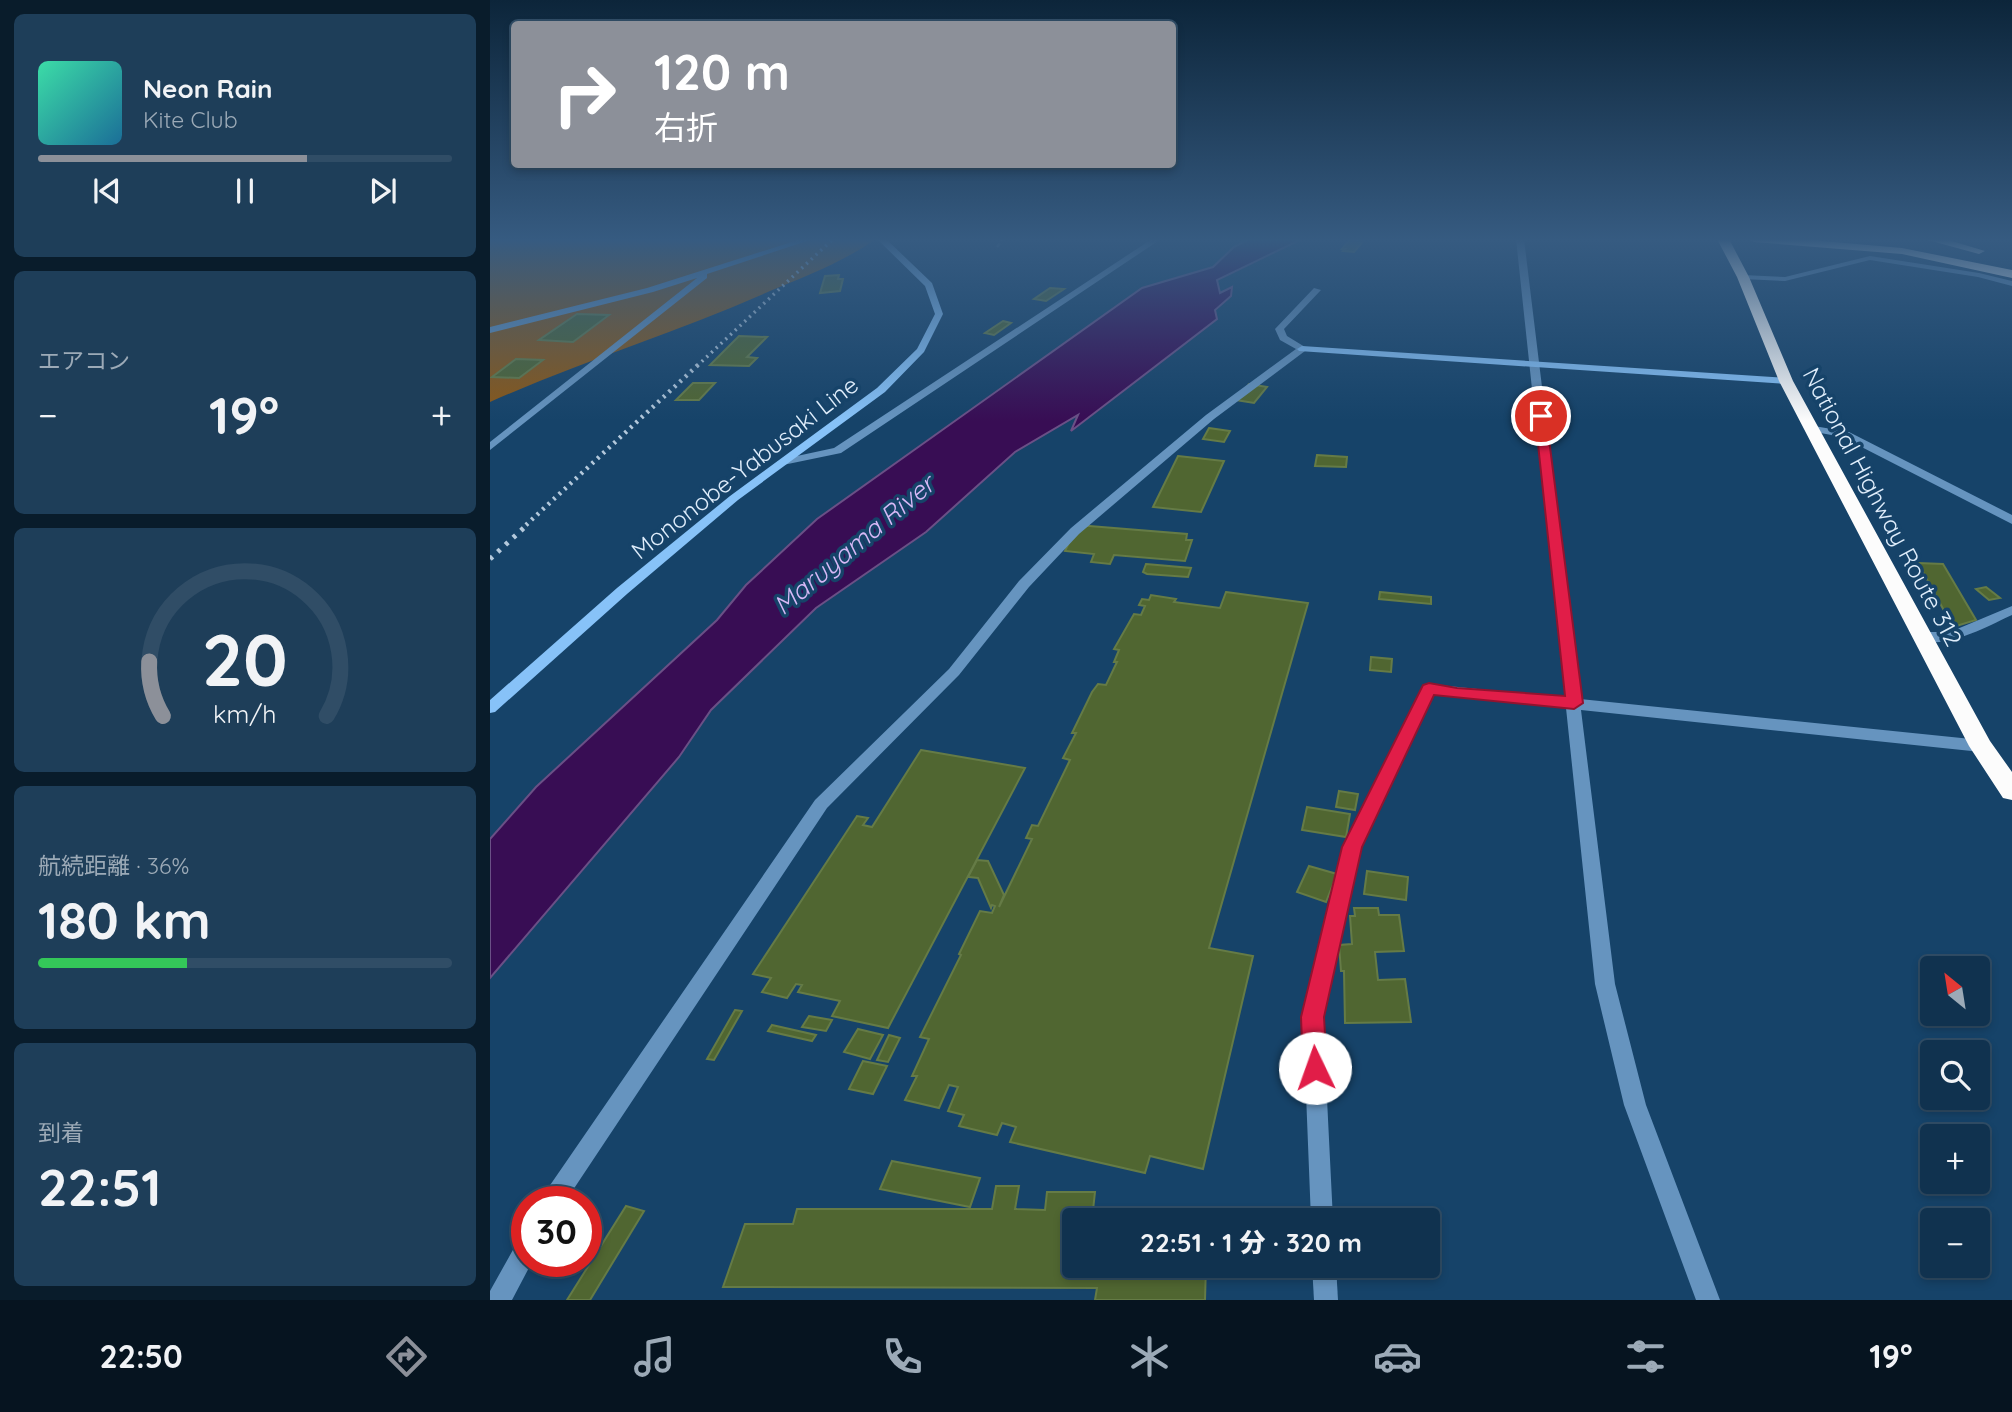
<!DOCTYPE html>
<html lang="ja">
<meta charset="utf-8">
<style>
:root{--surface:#10324f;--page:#1e3e59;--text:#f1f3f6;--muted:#9caab7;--line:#304d66;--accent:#8c9099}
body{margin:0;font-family:Quicksand,"Noto Sans JP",sans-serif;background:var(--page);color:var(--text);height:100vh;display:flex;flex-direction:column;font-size:26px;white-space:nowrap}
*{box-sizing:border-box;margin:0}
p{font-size:23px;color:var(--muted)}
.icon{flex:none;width:38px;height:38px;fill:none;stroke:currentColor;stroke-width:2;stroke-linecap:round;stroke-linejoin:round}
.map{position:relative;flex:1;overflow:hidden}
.side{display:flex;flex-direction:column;gap:14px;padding:14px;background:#091c2b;width:490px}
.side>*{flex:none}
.top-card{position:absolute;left:21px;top:21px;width:665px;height:147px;border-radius:7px;box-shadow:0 4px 10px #0003,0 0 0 2px var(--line);background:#8c9099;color:#fff;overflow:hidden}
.needle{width:46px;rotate:330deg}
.buttons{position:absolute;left:1430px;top:956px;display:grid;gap:14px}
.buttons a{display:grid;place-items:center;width:70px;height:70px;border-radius:7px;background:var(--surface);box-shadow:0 4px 10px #0003,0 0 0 2px var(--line);font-size:35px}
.speed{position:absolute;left:21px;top:1186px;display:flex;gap:14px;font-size:35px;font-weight:700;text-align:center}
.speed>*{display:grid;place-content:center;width:91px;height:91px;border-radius:50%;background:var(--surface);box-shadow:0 4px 10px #0003,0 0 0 2px var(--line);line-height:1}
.speed .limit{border:10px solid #d22;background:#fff;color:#111}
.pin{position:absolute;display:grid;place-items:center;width:60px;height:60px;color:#fff;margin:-30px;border:4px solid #fff;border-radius:50%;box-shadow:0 2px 7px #0007}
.me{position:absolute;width:77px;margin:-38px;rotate:357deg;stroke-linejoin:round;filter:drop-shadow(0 0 5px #0008)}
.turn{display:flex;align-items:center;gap:24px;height:147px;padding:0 28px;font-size:32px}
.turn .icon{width:91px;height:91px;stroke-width:2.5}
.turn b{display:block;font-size:49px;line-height:60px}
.big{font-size:52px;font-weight:800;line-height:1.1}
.side .tile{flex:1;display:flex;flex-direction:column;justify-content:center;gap:10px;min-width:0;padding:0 24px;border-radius:10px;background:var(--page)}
.side .dial{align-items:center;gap:0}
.dial svg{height:182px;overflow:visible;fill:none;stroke:var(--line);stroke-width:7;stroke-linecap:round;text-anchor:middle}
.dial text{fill:var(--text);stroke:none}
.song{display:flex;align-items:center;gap:21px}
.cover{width:84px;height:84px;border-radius:10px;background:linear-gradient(135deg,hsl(160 70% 55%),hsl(200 70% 35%))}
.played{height:7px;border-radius:4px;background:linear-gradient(90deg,var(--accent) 65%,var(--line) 65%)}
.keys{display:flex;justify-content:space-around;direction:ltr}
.heat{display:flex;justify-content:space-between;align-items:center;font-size:38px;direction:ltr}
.charge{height:10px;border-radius:5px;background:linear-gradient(90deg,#34c759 36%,var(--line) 0)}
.trip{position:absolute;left:572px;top:1208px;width:378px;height:70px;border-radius:7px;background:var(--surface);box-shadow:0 4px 10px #0003,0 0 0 2px var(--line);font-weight:800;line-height:70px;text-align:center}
.tabs{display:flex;height:112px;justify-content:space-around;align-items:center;background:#061420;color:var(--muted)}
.tabs .icon{width:49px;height:49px}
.tabs .active{color:var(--accent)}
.tabs b{font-size:32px;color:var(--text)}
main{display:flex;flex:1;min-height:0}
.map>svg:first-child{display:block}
.green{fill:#8a5817}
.water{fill:#380d54;stroke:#6a5086;stroke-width:2}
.building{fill:#506631;stroke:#657b46;stroke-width:2}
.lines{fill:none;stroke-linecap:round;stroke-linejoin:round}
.path{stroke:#6485a1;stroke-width:2.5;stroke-dasharray:4.5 2;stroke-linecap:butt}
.street{fill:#6694bf;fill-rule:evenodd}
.secondary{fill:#87c2f8;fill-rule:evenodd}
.highway{fill:#fcfcfc;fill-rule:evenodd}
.rail-far2{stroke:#b4c9dc;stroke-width:3.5;stroke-dasharray:2 4.5;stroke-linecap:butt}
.rail-far1{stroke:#b4c9dc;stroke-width:4.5;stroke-dasharray:2.5 5;stroke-linecap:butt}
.rail{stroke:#b4c9dc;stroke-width:5;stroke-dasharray:3.5 7;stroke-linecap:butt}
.route{fill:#e11d48;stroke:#92132f;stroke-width:2}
.labels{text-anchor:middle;stroke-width:7;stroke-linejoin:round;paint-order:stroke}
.street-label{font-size:24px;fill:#dfedfb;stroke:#164369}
.water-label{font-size:26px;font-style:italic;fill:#d7b8f6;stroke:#164369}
</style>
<main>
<section class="side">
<div class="tile">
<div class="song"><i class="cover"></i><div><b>Neon Rain</b><p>Kite Club</p></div></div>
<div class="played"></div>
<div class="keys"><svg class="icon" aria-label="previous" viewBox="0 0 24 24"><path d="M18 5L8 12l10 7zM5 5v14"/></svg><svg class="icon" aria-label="pause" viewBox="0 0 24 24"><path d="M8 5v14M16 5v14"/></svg><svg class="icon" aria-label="next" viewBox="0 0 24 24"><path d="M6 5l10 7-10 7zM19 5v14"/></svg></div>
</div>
<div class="tile"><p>エアコン</p>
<div class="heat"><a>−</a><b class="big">19°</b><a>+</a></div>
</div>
<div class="tile dial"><svg viewBox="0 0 100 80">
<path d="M14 69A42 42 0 1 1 86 69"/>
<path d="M14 69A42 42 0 0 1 8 45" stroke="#8c9099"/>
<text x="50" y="56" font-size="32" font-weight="700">20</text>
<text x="50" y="72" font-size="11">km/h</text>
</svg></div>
<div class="tile"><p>航続距離 · 36%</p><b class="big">180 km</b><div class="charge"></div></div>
<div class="tile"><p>到着</p><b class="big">22:51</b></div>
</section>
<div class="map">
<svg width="1522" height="1300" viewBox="0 0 1522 1300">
<rect width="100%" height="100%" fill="#164369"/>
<path class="green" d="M 0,239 L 386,239 C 353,262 316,276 280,291 C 188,332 92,361 0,402 Z"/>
<polygon class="water" points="759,239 812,239 727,280 730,293 742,287 741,296 725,310 727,319 581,431 588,415 525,452 436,532 326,608 221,710 189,757 0,978 0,839 46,787 227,620 256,585 327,519 652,288 723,267 744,247"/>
<g class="building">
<polygon points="860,239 875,239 864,252 853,251 855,249 852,249"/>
<polygon points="349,275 348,279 353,279 350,291 330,293 335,276"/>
<polygon points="560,288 574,289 556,301 544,299"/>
<polygon points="87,314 119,315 83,342 49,340"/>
<polygon points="513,321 521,323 504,335 495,333"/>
<polygon points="249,336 277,337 257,357 267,358 259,366 220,365"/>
<polygon points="26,359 53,360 29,378 2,377"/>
<polygon points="203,383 225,383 209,400 186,400"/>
<polygon points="759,384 777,387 764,403 746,400"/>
<polygon points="719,428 740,431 734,442 713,439"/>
<polygon points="827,455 857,457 856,467 825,466"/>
<polygon points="688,456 734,461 711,512 663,507"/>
<polygon points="587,525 697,534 696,540 702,540 695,561 624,555 620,564 601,562 604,554 575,551"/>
<polygon points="1428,563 1453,564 1486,620 1463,627"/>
<polygon points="656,564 701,568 698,577 657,574 653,572"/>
<polygon points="1496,587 1510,598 1499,600 1486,589"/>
<polygon points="736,592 818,603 719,948 763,956 713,1169 660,1156 655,1173 520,1142 526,1127 512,1123 507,1135 469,1126 474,1115 458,1111 468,1087 459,1085 449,1108 415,1100 427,1076 422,1076 439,1039 430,1037 471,955 469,954 490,911 502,913 505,906 502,905 501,908 488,878 478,877 487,860 498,861 514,895 509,907 542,839 536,838 542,825 548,826 580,760 573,758 586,733 582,733 602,692 608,684 616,685 627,662 624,662 629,650 624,649 644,614 651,615 655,606 649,605 652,599 659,600 661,595 686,599 684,602 730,608"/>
<polygon points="890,592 941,597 941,604 889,599"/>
<polygon points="881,657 902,659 901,672 880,670"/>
<polygon points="431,750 535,768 398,1028 342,1016 350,1001 308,992 312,985 306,984 297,998 272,992 281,978 263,974 367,816 378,818 373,825 382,827"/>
<polygon points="849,791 868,794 865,810 846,807"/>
<polygon points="817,807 860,814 856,837 812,830"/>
<polygon points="819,866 847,874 836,902 807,892"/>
<polygon points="877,871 918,877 916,900 874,894"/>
<polygon points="864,908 888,908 889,915 909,915 914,951 885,952 888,980 915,979 921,1022 855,1023 854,971 851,971 849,945 862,944 860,916 865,916"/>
<polygon points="245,1010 252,1011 224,1060 217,1059"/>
<polygon points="319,1016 342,1020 336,1031 312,1027"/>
<polygon points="282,1025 326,1035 322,1041 278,1031"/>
<polygon points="368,1029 393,1035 380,1059 354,1052"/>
<polygon points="399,1035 410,1038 398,1062 387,1060"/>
<polygon points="373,1061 397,1066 383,1094 359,1089"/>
<polygon points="402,1161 490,1178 480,1207 390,1189"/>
<polygon points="506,1186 529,1186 525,1209 555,1210 557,1192 605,1192 603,1210 718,1210 717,1220 584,1220 584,1265 716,1265 715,1300 605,1300 607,1288 233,1287 255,1224 303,1224 307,1209 502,1209"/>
<polygon points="136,1206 154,1211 100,1300 77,1300"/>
</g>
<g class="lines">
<polyline class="path" points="507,247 513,239"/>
<g class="street">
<polygon points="311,239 323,239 217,274 217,278 0,450 0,442 207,278 163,292 0,333 0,327 157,288"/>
<polygon points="662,239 671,239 351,453 293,465 287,462 293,459 344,448"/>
<polygon points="1026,239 1034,239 1090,699 1491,740 1496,742 1499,746 1496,750 1491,752 1091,710 1125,984 1156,1105 1230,1300 1206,1300 1134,1105 1105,984 1076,708 944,694 871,847 833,1018 843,1220 821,1220 813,1018 853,847 934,685 939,684 1075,698"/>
<polygon points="1380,256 1489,273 1522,281 1522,286 1488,277 1380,260 1295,281 1253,279 1249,277 1253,275 1295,277"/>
<polygon points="824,288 831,290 794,329 797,336 815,347 815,351 724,419 589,534 539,587 469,675 337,808 75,1202 51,1202 54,1194 325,800 459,669 529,581 581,528 716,415 806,349 790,340 785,329"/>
<polygon points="1324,426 1359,432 1522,515 1522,524 1352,437 1320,431 1319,429"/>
<path d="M 1522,606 L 1522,615 C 1500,625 1447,655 1426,636 L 1433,632 L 1460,632 Z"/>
<polygon points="37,1235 37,1262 42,1262 22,1300 0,1300 0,1291 29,1239"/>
<polygon points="822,1265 846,1265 848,1300 824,1300"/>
</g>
<g class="secondary">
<polygon points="387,239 396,239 442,283 453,314 434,352 395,392 248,500 137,594 5,712 0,713 0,700 127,588 240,496 387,388 427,349 445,314 435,286"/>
<polygon points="812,346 1296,378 1301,381 1296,384 809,351 807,349"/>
</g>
<g class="highway">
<polygon points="1227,239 1239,239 1259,277 1303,381 1500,741 1522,772 1522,800 1513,798 1479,746 1289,381 1247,277"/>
<polygon points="1258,239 1309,239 1412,248 1522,270 1522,278 1412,254 1264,242"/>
<polygon points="1434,239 1455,239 1495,251 1489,254"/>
</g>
<polyline class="rail-far2" points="207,366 343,239"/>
<polyline class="rail-far1" points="36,525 209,364"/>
<polyline class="rail" points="0,559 38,524"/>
</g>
<linearGradient id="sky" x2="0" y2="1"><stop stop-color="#0c253a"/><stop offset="0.57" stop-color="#365b81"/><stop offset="1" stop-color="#365b81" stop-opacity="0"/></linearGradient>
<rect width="1522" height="421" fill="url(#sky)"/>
<polygon class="route" points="1051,412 1056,416 1093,703 1084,709 944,695 872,847 834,1017 837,1068 833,1076 825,1079 817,1076 813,1068 811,1017 852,847 933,685 939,683 967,688 1075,696 1045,416"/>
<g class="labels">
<g class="street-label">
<text transform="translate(255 468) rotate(-38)" y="8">Mononobe-Yabusaki Line</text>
<text transform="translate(1392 507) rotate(62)" y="8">National Highway Route 312</text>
</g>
<g class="water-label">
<text transform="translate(364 545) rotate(-40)" y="9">Maruyama River</text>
</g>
</g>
</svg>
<div class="buttons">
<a><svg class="needle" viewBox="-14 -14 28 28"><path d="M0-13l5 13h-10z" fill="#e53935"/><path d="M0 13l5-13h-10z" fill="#9caab7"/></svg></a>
<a><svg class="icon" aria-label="search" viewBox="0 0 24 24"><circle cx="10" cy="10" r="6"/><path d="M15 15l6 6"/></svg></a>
<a>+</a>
<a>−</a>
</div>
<div class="speed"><div class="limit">30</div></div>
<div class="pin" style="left:1051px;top:416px;background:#d93025"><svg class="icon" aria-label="arrive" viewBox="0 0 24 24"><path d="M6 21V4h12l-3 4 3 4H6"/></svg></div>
<svg class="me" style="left:825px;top:1068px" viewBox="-20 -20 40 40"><circle r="19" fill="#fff"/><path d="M0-13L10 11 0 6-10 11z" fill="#e11d48"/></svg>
<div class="trip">22:51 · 1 分 · 320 m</div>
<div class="top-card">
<div class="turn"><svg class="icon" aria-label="right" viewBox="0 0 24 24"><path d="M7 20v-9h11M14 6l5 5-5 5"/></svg><div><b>120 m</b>右折</div></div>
</div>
</div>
</main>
<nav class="tabs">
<b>22:50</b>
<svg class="icon active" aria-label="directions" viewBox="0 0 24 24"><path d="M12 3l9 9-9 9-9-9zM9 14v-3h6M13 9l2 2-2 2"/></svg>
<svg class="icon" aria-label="music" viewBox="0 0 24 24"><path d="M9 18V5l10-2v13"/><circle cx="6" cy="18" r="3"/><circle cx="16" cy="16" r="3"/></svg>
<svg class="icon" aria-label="phone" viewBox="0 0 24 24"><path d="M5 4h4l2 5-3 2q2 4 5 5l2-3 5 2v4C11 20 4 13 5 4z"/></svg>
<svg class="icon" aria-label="climate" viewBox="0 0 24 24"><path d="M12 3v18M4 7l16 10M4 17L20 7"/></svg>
<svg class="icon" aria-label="car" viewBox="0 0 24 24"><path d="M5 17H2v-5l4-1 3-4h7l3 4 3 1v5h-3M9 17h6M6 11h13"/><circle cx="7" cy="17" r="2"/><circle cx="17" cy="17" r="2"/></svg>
<svg class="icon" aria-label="filters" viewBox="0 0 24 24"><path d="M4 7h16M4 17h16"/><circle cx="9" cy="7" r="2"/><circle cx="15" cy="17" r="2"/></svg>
<b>19°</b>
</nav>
